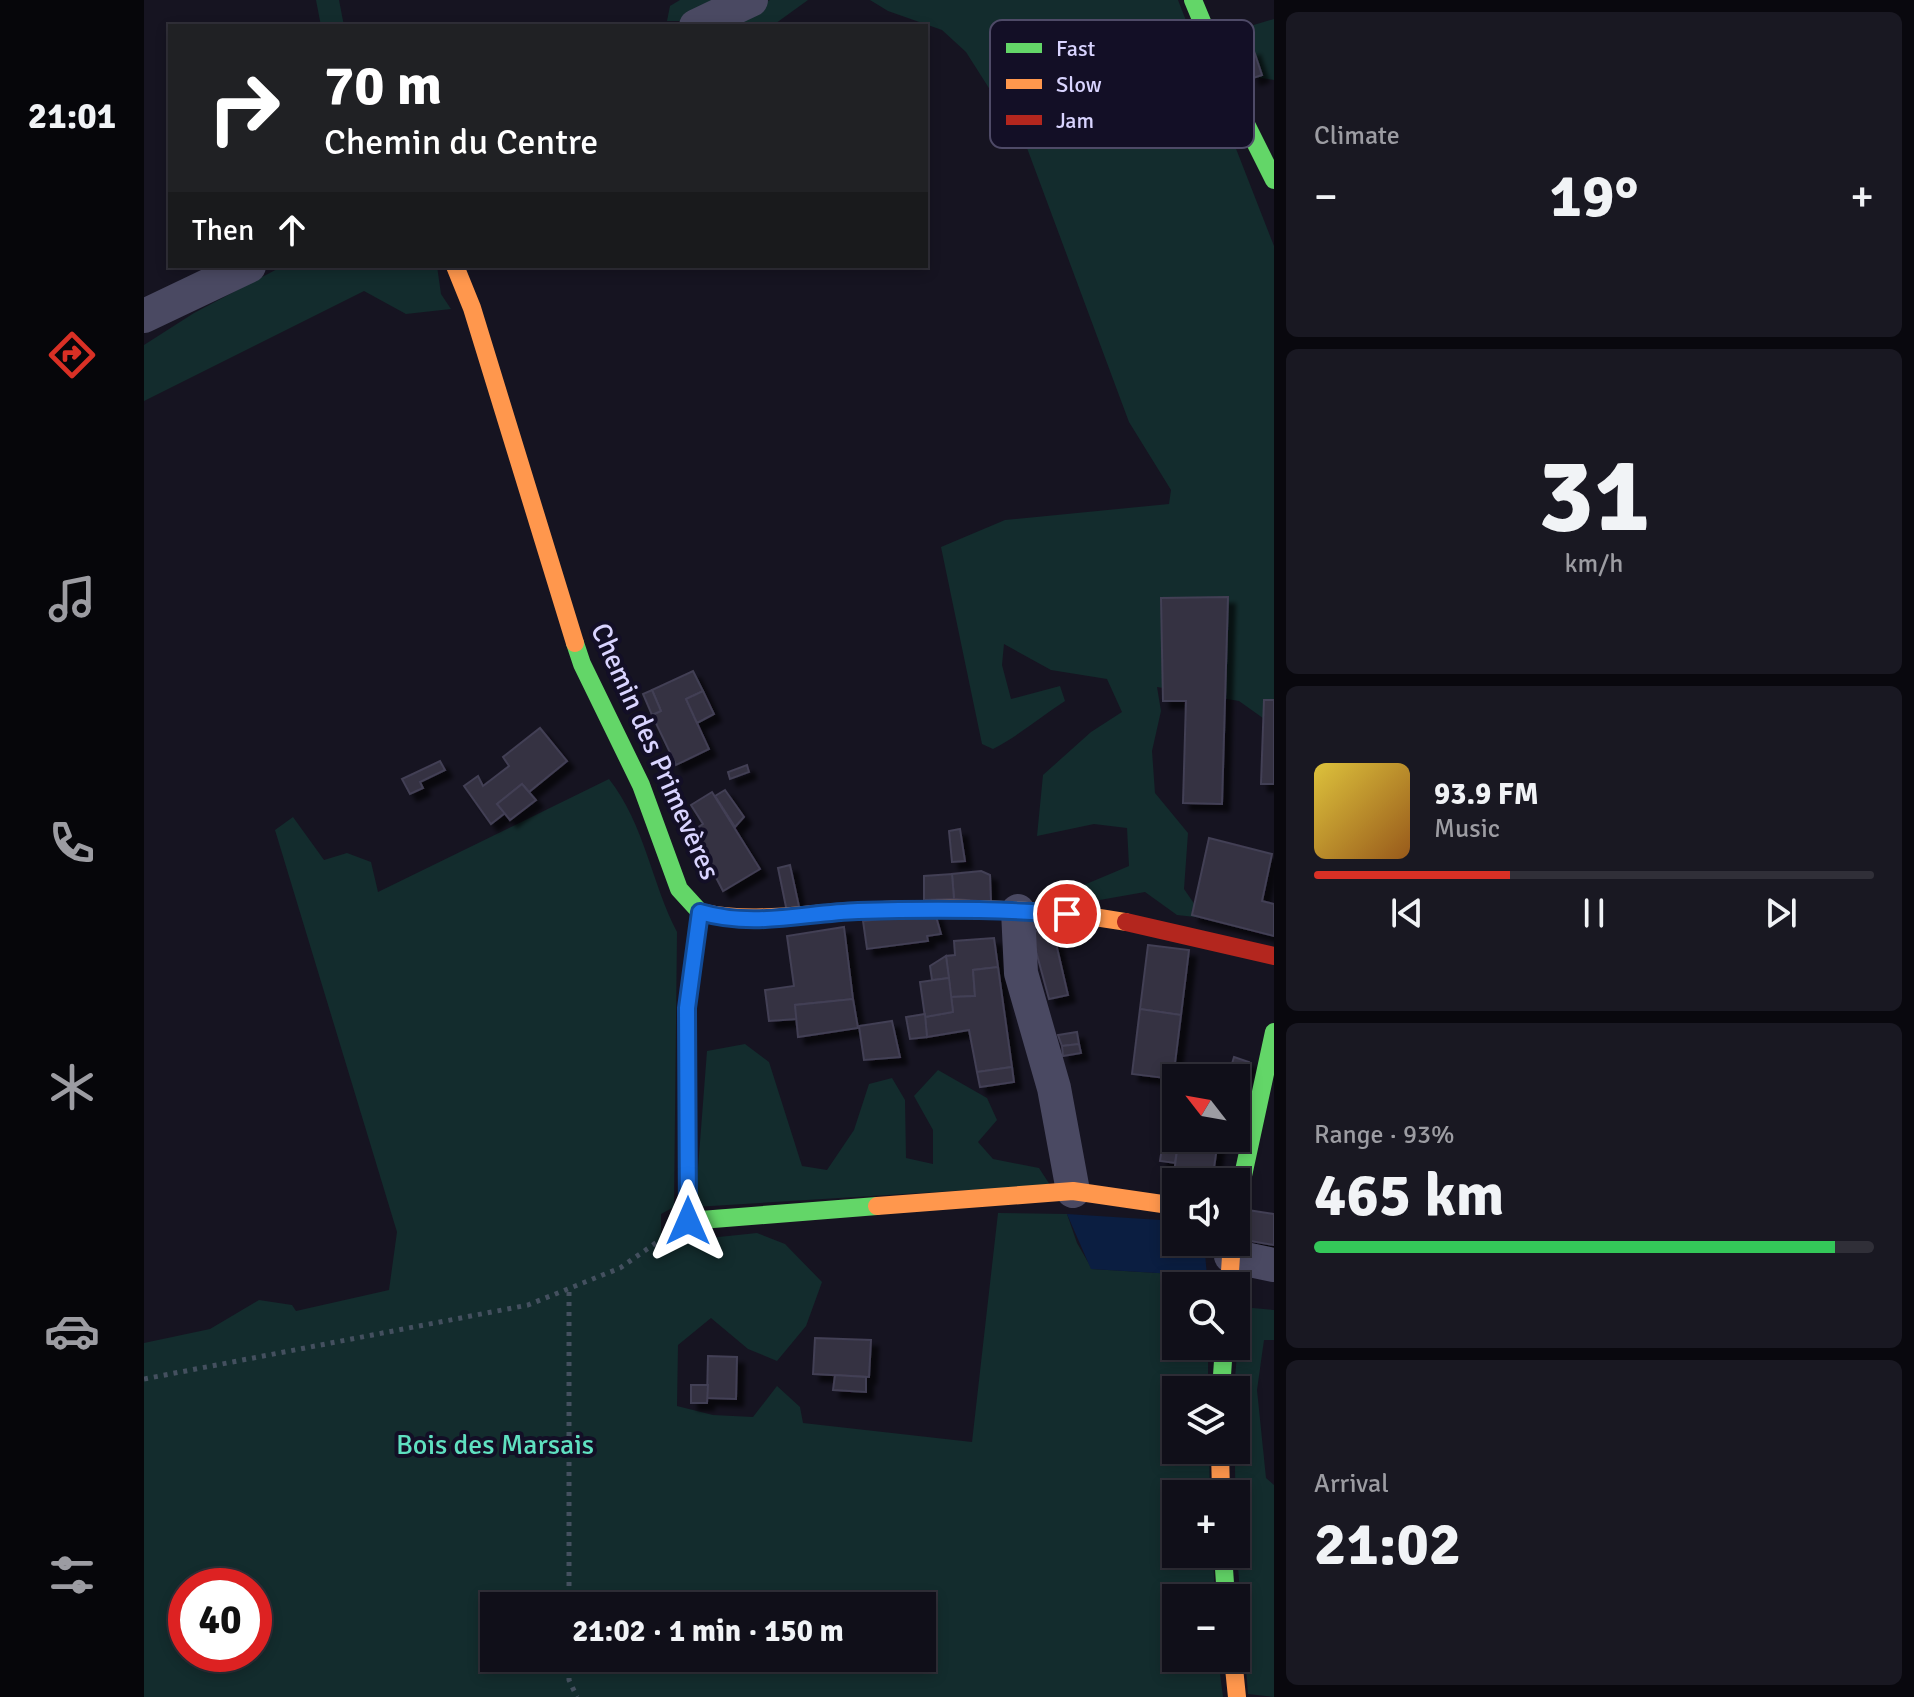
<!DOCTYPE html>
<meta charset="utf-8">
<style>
:root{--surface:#100f19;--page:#191822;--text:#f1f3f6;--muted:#9c9ca2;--line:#302f38;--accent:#d93025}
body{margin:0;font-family:Signika,sans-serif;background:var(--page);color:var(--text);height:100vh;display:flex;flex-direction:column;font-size:30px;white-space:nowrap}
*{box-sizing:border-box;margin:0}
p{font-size:26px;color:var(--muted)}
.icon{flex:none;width:44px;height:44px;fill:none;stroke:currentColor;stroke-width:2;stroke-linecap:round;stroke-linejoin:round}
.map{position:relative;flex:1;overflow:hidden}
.details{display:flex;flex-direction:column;gap:12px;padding:12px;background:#09080e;width:640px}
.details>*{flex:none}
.banner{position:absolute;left:24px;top:24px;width:760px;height:244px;border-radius:0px;box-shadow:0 4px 12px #0003,0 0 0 2px var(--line);background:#202124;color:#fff;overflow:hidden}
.needle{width:52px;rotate:301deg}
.buttons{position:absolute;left:1018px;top:1064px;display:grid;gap:16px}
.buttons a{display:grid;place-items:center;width:88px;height:88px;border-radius:0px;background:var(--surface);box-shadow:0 4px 12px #0003,0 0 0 2px var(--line);font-size:40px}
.speed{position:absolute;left:24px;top:1568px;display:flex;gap:16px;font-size:40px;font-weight:700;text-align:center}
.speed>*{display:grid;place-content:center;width:104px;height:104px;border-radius:50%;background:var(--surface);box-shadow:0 4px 12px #0003,0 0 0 2px var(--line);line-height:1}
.speed .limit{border:12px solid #d22;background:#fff;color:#111}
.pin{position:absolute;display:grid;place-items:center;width:68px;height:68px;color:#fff;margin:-34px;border:4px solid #fff;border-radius:50%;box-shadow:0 2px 8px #0007}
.me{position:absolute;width:88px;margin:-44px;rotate:0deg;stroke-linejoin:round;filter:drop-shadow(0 0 6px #0008)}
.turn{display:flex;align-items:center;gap:28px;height:168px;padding:0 24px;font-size:36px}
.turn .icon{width:104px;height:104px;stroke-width:2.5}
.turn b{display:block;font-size:56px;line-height:68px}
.then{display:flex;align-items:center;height:76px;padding:0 24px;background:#0003;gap:16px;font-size:30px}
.big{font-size:60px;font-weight:700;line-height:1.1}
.details .card{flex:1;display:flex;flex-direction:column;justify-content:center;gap:12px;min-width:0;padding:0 28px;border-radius:12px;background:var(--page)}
.details .dial{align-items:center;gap:0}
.dial b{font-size:104px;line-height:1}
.song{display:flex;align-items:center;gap:24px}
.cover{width:96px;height:96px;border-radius:12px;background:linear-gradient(135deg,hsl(50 70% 55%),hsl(30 70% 35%))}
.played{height:8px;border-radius:4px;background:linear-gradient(90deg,var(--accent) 35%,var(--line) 35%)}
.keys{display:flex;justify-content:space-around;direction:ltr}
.heat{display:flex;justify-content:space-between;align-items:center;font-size:44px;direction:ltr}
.charge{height:12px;border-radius:6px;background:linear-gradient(90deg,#34c759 93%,var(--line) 0)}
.trip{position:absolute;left:336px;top:1592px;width:456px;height:80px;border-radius:0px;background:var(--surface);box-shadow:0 4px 12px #0003,0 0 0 2px var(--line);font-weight:700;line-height:80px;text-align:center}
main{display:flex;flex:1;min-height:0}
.dock{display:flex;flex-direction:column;width:144px;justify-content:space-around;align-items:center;background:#06060a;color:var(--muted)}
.dock .icon{width:56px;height:56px}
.dock .selected{color:var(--accent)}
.dock b{font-size:36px;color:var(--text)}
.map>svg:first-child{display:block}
.green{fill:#132c2d;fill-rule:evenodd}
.water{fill:#0b1e41}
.building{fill:#343243;stroke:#433f54;stroke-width:2;filter:url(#shadow)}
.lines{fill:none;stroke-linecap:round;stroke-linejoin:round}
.path{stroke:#44505f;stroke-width:5;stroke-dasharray:4 6;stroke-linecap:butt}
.street{stroke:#4a4962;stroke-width:34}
.fast{stroke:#63d668;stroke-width:18}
.slow{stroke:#ff974d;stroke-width:18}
.jam{stroke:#b3261e;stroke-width:18}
.route-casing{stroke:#114b97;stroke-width:20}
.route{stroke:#1a73e8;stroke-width:14}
.labels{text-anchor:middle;stroke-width:8;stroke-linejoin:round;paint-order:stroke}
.street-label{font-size:28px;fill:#d9d4ff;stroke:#130f26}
.park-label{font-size:28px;fill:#5fe0c0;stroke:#130f26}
.key{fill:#130f26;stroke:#4e4a67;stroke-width:2}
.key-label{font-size:22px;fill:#d9d4ff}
</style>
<main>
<nav class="dock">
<b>21:01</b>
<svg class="icon selected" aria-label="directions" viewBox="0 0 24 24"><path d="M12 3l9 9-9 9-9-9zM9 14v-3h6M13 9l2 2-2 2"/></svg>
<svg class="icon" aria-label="music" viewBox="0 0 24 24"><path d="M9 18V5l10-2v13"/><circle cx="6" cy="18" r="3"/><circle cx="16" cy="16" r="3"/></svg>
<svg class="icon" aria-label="phone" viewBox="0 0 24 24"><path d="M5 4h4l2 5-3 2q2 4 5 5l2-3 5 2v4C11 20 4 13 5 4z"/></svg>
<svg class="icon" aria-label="climate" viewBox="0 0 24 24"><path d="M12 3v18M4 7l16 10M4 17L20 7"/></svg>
<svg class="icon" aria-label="car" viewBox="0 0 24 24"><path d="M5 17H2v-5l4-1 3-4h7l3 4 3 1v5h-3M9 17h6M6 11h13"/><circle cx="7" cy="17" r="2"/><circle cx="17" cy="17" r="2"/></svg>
<svg class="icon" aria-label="filters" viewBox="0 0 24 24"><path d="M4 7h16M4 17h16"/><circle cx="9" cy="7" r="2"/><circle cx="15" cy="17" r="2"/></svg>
</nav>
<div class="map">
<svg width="1130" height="1697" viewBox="0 0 1130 1697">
<defs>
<filter id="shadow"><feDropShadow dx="7" dy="7" stdDeviation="2" flood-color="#0009"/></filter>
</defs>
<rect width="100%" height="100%" fill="#161421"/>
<g class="green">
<polygon points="172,0 195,0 200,26 177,26"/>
<polygon points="536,0 583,0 543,21 523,21 526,6"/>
<polygon points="626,0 664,0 628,26 583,26 593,16"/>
<path d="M 726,0 L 1034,0 L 1130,246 L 1130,726 L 1095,701 L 1013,687 L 1017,711 L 1008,751 L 1011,793 L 1044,833 L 1040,889 L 1060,918 L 1033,915 L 1001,892 L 933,904 L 928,890 L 985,866 L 983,828 L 950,824 L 893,836 L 899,775 L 947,732 L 978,712 L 963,679 L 907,670 L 860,644 L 858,665 L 867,699 L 916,686 L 921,701 C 896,717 876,735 849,749 L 838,744 L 797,547 L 861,520 L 1025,504 L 1027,490 L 985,422 L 883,148 L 822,52 L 798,30 L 744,11 Z"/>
<polygon points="1130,19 1130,80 1100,75 1090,46 1103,27"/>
<polygon points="139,266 293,266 297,294 307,309 262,314 220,291 0,401 0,345 50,313"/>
<path d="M 465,779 C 501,825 507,882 533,932 L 530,1207 L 517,1214 L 517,1233 L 546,1240 L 613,1233 L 641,1244 L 678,1282 L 662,1326 L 633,1361 L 604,1349 L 567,1318 L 534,1345 L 533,1406 L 569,1415 L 609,1417 L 633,1386 L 656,1407 L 659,1423 L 828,1442 L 854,1213 L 923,1214 L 933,1243 L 948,1269 L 1063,1276 L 1063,1286 L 1032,1286 L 1032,1346 L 1064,1346 L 1064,1390 L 1032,1390 L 1032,1450 L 1065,1450 L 1066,1494 L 1032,1494 L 1032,1554 L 1069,1554 L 1071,1598 L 1032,1598 L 1032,1658 L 1074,1658 L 1079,1697 L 0,1697 L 0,1343 L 66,1329 L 115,1300 L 148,1305 L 152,1311 L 245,1290 L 253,1232 L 131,830 L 149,817 L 180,860 L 203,853 L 227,862 L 234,892 ZM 42,1586 L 110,1586 L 110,1654 L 42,1654 ZM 350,1606 L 778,1606 L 778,1658 L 350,1658 Z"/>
<polygon points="601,1044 625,1062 658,1166 683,1170 710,1130 725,1084 748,1078 761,1100 762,1158 789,1164 789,1130 770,1096 794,1070 843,1098 853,1120 834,1142 849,1159 895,1168 906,1185 551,1207 563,1051"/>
<polygon points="1097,1307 1130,1310 1130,1340 1120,1340 1113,1390 1122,1478 1130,1485 1130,1697 1104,1694 1092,1542 1090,1390"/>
</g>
<polygon class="water" points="923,1214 1032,1221 1032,1242 1060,1242 1063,1276 947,1269"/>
<g class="building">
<polygon points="1109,48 1118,75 1109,78 1100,52"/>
<polygon points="1084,597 1078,804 1039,803 1042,701 1019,701 1017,598"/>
<polygon points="549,671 559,691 542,699 565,749 532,765 508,715 517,711 508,690"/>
<polygon points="508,690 517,711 508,715 499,694"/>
<polygon points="559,691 570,714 553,723 542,699"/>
<polygon points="1120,700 1130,700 1130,784 1117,784"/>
<polygon points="396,728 423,761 385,792 378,784 353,804 361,813 347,824 320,786 334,776 339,786 365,766 359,757"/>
<polygon points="296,761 301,770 276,782 279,788 266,794 258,779"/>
<polygon points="603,765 605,772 586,779 584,772"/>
<polygon points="378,784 392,800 366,820 353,804"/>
<polygon points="581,790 600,817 591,827 571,796"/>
<polygon points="568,792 616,869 579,891 548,831 559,824 547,805"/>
<polygon points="816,829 821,861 808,862 805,831"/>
<polygon points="1065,838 1128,854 1118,901 1130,904 1130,936 1048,915"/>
<polygon points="646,865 656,911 643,912 634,868"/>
<polygon points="837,871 846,875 847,902 810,899 808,874"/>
<polygon points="808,874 810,899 780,900 780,876"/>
<polygon points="791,913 797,934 783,936 784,941 723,949 719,921"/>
<polygon points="908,926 924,995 905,999 887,933"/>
<polygon points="700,927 709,999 651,1005 653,1019 625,1021 621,990 650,986 643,936"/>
<polygon points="850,938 854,967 829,970 831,996 807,997 802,956 811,955 810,941"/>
<polygon points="1004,945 1045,950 1037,1015 996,1009"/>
<polygon points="802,956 805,978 788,980 786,966"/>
<polygon points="854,967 868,1067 833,1072 825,1030 783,1037 781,1017 809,1012 807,997 831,996 829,970"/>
<polygon points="805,978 809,1012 781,1017 776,982"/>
<polygon points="709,999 714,1028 654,1037 651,1005"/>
<polygon points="996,1009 1037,1015 1029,1079 988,1074"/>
<polygon points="781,1014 783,1037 766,1039 762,1017"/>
<polygon points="748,1021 756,1057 720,1060 715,1026"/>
<polygon points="933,1032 935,1044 918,1046 914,1035"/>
<polygon points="935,1044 937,1053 919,1056 918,1046"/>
<polygon points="1090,1057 1105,1062 1094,1090 1092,1078 1072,1078 1072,1075 1084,1077"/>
<polygon points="868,1067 870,1082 836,1087 833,1072"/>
<polygon points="1021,1124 1032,1126 1034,1143 1019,1141"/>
<polygon points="1035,1138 1075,1138 1073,1147 1034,1143"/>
<polygon points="1019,1141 1034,1143 1031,1163 1016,1161"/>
<polygon points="1034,1143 1073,1147 1068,1182 1032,1182 1032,1196 1027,1195"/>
<polygon points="1104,1210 1130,1214 1130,1245 1095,1239"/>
<polygon points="671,1338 727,1340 725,1377 669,1374"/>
<polygon points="564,1356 593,1357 592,1399 563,1398"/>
<polygon points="691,1375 722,1377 722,1392 689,1390"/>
<polygon points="547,1385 564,1385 563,1403 547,1403"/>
</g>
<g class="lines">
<g class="path">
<polyline points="0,1379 384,1305 476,1268 516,1240"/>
<polyline points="425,1606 425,1288"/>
<polyline points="425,1658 425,1680 433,1697"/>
</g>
<g class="street">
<polyline points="552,26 607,0"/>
<polyline points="0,316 105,266"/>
<polyline points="874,911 877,973 910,1088 929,1191"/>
<polyline points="1087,1256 1130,1265"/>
</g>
<g class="fast">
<polyline points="1049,0 1093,106 1130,180"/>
<polyline points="431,643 438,664 497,785 535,889 556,912 543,1008 544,1221 733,1206"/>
<polyline points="1092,1208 1130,1032"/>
<polyline points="1077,1390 1080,1346"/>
<polyline points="1079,1554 1082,1598"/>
</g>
<g class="slow">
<polyline points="311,266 328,308 431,643"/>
<path d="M 556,912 C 609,924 660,913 714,911 C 803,907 894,907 982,922"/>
<polyline points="733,1206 929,1191 1032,1206"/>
<polyline points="1085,1286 1088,1242"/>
<polyline points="1076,1450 1077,1494"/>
<polyline points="1089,1658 1093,1697"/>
</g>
<polyline class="jam" points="982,922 1130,956"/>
</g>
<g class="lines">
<g class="route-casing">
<path id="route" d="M 544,1221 L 543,1008 L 556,912 C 610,928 659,913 714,911 C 784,909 854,909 923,914"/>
</g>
<use href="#route" class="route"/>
</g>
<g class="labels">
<g class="street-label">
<text transform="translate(512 751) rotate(66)" y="10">Chemin des Primevères</text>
</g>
<g class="park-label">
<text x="351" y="1454">Bois des Marsais</text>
</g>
</g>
<rect x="846" y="20" width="264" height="128" rx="12" class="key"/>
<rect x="862" y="43" width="36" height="10" fill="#63d668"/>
<rect x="862" y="79" width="36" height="10" fill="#ff974d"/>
<rect x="862" y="115" width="36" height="10" fill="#b3261e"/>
<g class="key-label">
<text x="912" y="56">Fast</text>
<text x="912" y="92">Slow</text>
<text x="912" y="128">Jam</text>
</g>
</svg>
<div class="buttons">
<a><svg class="needle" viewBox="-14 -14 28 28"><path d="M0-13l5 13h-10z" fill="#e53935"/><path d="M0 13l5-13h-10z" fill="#9c9ca2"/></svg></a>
<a><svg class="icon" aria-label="sound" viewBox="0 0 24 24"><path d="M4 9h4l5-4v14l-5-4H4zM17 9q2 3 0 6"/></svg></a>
<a><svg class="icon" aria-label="search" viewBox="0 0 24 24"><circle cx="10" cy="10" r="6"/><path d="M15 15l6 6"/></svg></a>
<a><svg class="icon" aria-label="layers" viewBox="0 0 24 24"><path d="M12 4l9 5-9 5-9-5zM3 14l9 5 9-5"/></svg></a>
<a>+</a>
<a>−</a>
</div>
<div class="speed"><div class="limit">40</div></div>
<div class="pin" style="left:923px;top:914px;background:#d93025"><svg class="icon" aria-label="arrive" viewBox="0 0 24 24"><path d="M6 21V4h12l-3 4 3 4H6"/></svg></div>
<svg class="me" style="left:544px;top:1221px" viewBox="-20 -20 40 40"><path d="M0-17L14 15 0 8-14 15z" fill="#1a73e8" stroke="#fff" stroke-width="4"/></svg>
<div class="trip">21:02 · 1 min · 150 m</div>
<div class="banner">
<div class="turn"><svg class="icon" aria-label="right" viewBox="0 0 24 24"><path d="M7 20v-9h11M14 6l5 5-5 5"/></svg><div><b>70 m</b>Chemin du Centre</div></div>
<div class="then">Then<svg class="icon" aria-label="ahead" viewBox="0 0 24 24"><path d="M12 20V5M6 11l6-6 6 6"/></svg></div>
</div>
</div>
<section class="details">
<div class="card"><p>Climate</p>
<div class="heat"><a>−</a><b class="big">19°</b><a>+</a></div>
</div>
<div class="card dial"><b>31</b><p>km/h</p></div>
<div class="card">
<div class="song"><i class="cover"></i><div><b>93.9 FM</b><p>Music</p></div></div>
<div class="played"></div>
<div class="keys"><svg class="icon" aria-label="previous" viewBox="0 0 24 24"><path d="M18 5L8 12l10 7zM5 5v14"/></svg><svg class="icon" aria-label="pause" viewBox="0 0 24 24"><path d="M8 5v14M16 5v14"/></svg><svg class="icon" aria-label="next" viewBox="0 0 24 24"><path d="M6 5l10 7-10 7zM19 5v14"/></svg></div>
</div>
<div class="card"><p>Range · 93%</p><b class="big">465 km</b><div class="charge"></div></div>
<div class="card"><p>Arrival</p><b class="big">21:02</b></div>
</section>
</main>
